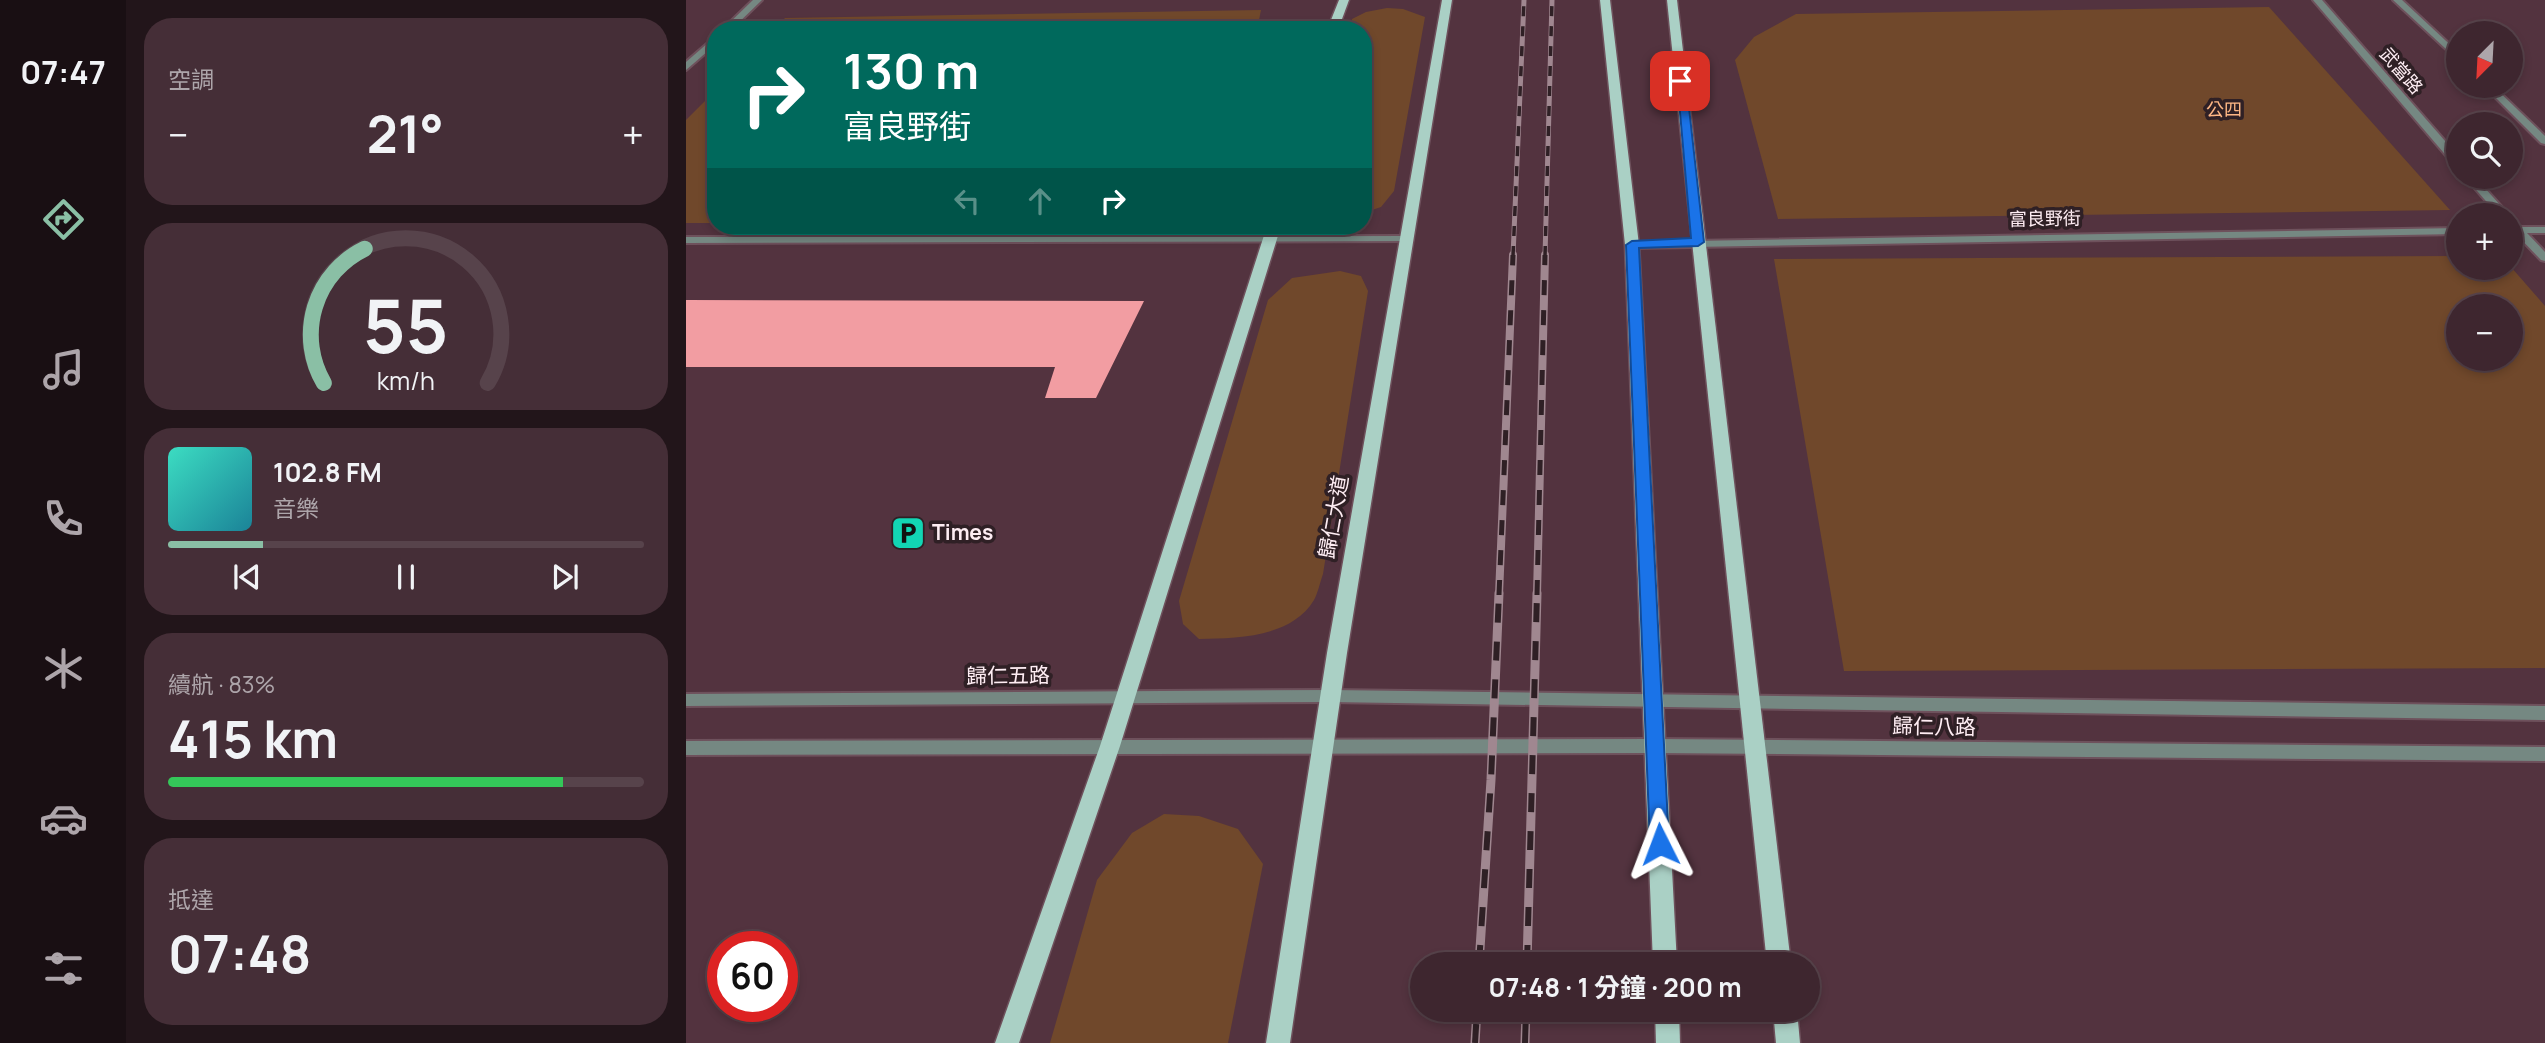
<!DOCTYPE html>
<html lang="zh-TW">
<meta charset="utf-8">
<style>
:root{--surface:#3e262f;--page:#452e37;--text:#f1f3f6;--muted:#ada5aa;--line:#57434b;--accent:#8abfa5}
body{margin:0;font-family:Manrope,"Noto Sans TC",sans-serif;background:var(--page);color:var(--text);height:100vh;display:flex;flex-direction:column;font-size:26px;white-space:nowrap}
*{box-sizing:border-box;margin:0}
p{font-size:23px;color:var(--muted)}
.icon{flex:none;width:38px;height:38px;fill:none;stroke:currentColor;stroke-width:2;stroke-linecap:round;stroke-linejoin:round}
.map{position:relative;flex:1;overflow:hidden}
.drawer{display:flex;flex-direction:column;gap:18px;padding:18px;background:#22151a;width:560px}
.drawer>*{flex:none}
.hud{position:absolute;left:21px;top:21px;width:665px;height:214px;border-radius:28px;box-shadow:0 4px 10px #0003,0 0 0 2px var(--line);background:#00695c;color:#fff;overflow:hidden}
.needle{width:46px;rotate:204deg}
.buttons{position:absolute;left:1760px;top:21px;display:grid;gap:14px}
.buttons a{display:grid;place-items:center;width:77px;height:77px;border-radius:50%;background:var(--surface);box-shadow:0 4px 10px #0003,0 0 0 2px var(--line);font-size:35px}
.speed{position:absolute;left:21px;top:931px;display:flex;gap:14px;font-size:35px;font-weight:700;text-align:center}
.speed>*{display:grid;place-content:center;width:91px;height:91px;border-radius:50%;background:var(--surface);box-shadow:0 4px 10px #0003,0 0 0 2px var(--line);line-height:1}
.speed .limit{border:10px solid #d22;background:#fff;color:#111}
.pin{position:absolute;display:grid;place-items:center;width:60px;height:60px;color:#fff;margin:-30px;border-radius:14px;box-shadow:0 4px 10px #0006}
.me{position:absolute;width:77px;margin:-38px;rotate:357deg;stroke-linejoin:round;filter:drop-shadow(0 0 5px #0008)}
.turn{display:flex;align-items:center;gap:24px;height:147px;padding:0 21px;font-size:32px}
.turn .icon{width:91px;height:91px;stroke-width:2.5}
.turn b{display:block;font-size:49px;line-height:60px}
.lanes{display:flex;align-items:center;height:66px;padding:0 21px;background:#0003;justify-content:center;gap:35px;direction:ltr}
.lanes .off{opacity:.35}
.big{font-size:52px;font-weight:700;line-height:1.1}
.drawer .widget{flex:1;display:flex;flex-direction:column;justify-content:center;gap:10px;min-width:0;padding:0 24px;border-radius:28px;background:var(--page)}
.drawer .dial{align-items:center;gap:0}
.dial svg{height:182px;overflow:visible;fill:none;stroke:var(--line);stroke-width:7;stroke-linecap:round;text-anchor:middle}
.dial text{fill:var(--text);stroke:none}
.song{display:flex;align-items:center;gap:21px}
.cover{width:84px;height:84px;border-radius:10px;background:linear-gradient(135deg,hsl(170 70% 55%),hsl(190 70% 35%))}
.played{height:7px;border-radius:4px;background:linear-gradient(90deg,var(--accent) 20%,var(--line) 20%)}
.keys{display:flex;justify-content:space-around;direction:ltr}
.heat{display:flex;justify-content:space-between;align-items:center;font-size:38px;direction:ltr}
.charge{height:10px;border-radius:5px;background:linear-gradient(90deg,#34c759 83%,var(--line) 0)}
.trip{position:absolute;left:724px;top:952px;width:410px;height:70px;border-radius:35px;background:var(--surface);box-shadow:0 4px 10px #0003,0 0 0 2px var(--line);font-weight:700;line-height:70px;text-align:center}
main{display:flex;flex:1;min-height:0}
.tab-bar{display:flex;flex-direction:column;width:126px;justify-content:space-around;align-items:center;background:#190f13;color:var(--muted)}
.tab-bar .icon{width:49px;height:49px}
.tab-bar .on{color:var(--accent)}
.tab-bar b{font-size:32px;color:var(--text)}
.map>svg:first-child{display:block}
.green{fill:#70482b;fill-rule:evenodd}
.building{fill:#f29da2}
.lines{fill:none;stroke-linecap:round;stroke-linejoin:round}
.street-casing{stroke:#6e515c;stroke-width:4}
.primary-casing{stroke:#6e515c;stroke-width:3}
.street{fill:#758882;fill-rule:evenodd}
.primary{fill:#aad0c5;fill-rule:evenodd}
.rail-far2-casing{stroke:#a08790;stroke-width:5}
.rail-far1-casing{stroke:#a08790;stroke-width:8}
.rail-casing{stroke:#a08790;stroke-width:9}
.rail-far2{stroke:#2f2025;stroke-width:3.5;stroke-dasharray:10;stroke-linecap:butt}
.rail-far1{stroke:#2f2025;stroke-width:5;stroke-dasharray:15;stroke-linecap:butt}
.rail{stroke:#2f2025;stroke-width:6;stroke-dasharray:19;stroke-linecap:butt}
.route{fill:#1a73e8;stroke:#114b97;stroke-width:2}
.labels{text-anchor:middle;stroke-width:7;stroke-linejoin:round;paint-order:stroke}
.far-street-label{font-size:18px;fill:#feedf3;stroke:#2f2025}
.far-park-label{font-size:18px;fill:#fdb684;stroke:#2f2025}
.street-label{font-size:21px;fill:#feedf3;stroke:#2f2025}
.poi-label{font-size:21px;font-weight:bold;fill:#feedf3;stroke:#2f2025;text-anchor:start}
</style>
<main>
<nav class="tab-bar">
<b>07:47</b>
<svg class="icon on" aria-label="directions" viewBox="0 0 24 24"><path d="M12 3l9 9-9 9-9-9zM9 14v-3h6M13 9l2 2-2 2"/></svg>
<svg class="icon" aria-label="music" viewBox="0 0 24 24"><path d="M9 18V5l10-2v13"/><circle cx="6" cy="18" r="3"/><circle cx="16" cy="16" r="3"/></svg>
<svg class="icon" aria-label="phone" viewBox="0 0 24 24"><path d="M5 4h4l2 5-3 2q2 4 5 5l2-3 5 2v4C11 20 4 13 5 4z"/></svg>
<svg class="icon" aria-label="climate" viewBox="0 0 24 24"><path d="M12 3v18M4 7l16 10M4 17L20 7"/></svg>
<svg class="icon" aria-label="car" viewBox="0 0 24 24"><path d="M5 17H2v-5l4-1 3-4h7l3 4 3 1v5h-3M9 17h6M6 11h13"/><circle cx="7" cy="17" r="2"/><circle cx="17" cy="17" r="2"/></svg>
<svg class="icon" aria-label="filters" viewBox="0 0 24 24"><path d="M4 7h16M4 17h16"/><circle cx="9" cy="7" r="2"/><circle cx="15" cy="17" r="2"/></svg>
</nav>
<section class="drawer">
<div class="widget"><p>空調</p>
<div class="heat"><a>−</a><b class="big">21°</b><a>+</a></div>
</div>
<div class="widget dial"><svg viewBox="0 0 100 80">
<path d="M14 69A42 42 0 1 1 86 69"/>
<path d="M14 69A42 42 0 0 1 32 10" stroke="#8abfa5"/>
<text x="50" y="56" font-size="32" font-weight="700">55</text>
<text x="50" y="72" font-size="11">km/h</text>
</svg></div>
<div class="widget">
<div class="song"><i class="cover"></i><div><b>102.8 FM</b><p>音樂</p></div></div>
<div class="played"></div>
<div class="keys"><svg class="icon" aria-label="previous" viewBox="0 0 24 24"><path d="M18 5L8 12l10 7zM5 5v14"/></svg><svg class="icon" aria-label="pause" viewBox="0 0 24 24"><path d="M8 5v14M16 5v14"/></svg><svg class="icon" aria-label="next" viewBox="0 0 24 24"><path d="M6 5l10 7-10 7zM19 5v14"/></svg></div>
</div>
<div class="widget"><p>續航 · 83%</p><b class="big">415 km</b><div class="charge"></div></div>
<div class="widget"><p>抵達</p><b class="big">07:48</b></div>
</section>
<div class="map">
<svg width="1859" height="1043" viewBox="0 0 1859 1043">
<rect width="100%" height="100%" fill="#53333f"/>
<g class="green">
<polygon points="1583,7 1764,210 1092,219 1049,60 1068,37 1110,14"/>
<polygon points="701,8 717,9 739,17 708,191 695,207 677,213 677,30 663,30 666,19 680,12"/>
<polygon points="575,10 571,30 88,30 99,18"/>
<polygon points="30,90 30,223 0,223 0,120"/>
<path d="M 1773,256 L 1773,268 L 1825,267 L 1859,306 L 1859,668 L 1158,671 L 1088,259 ZM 1825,306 L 1825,359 L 1773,359 L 1773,306 Z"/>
<path d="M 654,271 L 675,276 L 682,291 L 637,574 C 634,582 632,593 628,600 C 605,638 551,638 513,639 L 497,624 L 493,601 L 582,300 L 606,278 Z"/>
<polygon points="478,814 513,816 552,829 577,864 542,1043 364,1043 411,880 446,833"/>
</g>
<polygon class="building" points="0,300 458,301 410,398 359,398 369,367 0,367"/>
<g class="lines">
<g class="street-casing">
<g id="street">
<polygon points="67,0 76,0 45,30 36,30"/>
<polygon points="1627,0 1636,0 1773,157 1773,167 1769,166"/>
<polygon points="1707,0 1716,0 1773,53 1773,61"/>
<polygon points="30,36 30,44 0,70 0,62"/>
<polygon points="1798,86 1807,86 1859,136 1859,144 1855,143"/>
<polygon points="1779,177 1789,177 1823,215 1812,215"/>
<polygon points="1825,220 1835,227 1859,227 1859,233 1841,233 1859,252 1859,261 1855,260 1829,233 1825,233"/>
<polygon points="1773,228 1773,234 946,248 940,245 946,242"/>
<polygon points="722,236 727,239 726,241 0,243 0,237"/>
<polygon points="644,690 1859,706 1859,720 644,702 0,706 0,694"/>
<polygon points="969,739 1859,747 1859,761 969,753 0,755 0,741"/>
</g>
</g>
<g class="primary-casing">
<g id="primary">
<polygon points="653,0 663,0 652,30 641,30"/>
<polygon points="756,0 766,0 661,653 604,1043 580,1043 641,653"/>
<polygon points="914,0 924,0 953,245 991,964 967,964 939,245"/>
<polygon points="981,0 991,0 1105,964 1081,964"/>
<polygon points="581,226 595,226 434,746 333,1043 309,1043 414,746"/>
<polygon points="969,1010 993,1010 994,1043 970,1043"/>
<polygon points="1087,1010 1111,1010 1114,1043 1090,1043"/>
</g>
</g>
<use href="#street" class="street"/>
<use href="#primary" class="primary"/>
<g class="rail-far2-casing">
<g id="rail-far2">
<polyline points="827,256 838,0"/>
<polyline points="859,256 866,0"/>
</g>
</g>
<g class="rail-far1-casing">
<g id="rail-far1">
<polyline points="813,595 827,255"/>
<polyline points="851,595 859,255"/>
</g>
</g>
<g class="rail-casing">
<g id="rail">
<polyline points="793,964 805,780 813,593"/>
<polyline points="841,964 851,593"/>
<polyline points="789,1043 791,1010"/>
<polyline points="839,1043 840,1010"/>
</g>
</g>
<use href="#rail-far2" class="rail-far2"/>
<use href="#rail-far1" class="rail-far1"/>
<use href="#rail" class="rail"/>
</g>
<polygon class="route" points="991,78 1000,81 1018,242 1012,246 953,248 983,844 981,850 974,853 967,850 964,844 940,245 946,241 1005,238"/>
<defs>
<g id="parking-square" transform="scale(1.75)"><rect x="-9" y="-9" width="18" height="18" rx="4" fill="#12d5b4" stroke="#2f2025"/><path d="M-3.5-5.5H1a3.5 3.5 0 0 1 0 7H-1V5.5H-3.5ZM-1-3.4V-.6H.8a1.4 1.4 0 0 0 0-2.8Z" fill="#111"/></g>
</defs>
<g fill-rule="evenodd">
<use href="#parking-square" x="222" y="533"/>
</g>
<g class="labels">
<g class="far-street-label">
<text transform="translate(1715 71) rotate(49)" y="6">武當路</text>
<text transform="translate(1359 219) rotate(-1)" y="6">富良野街</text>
</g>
<g class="far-park-label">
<text x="1538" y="116">公四</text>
</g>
<g class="street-label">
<text transform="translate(648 517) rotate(-80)" y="7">歸仁大道</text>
<text transform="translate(322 676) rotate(-1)" y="7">歸仁五路</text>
<text transform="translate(1248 727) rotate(1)" y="7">歸仁八路</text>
</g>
<g class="poi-label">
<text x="246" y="540">Times</text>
</g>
</g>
</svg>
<div class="buttons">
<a><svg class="needle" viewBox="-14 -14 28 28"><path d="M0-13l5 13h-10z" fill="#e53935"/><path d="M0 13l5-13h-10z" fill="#ada5aa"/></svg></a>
<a><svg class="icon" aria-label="search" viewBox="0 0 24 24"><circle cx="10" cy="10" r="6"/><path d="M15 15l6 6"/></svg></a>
<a>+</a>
<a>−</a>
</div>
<div class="speed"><div class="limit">60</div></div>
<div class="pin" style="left:994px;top:81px;background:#d93025"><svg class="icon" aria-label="arrive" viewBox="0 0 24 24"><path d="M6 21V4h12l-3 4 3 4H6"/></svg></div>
<svg class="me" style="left:974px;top:844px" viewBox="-20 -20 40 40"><path d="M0-17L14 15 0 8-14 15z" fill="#1a73e8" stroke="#fff" stroke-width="4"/></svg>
<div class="trip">07:48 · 1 分鐘 · 200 m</div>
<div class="hud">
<div class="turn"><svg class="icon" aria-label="right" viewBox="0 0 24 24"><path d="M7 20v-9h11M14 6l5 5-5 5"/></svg><div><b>130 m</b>富良野街</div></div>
<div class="lanes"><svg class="icon off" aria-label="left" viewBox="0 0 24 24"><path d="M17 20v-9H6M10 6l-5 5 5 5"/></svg><svg class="icon off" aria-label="ahead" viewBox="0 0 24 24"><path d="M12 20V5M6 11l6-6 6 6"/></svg><svg class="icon" aria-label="right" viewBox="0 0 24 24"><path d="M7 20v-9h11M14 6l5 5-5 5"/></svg></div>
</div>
</div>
</main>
